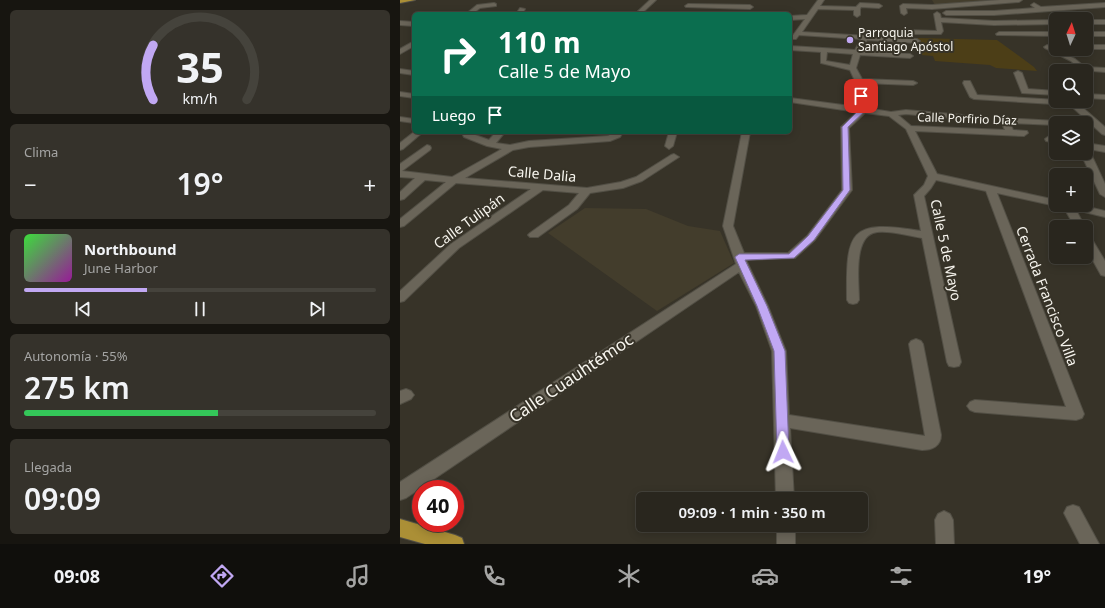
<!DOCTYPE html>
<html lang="es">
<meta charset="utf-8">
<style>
:root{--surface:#29261e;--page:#35322b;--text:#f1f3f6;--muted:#a5a5a4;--line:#45433c;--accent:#c1a8f3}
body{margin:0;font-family:"Noto Sans",sans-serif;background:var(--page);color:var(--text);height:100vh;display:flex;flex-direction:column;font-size:15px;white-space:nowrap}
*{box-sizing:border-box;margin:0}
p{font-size:13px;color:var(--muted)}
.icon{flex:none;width:22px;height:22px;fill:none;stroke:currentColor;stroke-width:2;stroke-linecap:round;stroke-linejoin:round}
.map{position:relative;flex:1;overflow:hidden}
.panel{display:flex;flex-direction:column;gap:10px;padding:10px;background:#171510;width:400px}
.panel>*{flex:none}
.top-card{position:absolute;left:12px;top:12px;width:380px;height:122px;border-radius:6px;box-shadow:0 2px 10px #0003,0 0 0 1px var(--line);background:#0b6e4f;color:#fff;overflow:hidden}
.needle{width:26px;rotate:4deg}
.fabs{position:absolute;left:649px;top:12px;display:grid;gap:8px}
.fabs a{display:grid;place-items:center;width:44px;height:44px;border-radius:6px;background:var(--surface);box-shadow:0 2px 10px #0003,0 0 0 1px var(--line);font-size:20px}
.speed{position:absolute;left:12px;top:480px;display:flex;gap:8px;font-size:20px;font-weight:700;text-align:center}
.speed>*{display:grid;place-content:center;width:52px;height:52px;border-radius:50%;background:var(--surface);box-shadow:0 2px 10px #0003,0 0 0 1px var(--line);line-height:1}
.speed .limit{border:6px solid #d22;background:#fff;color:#111}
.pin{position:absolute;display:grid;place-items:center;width:34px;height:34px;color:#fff;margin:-17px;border-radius:8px;box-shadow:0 2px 6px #0006}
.me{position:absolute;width:44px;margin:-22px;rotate:358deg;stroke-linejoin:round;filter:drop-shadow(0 0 3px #0008)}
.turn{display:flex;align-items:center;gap:14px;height:84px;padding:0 20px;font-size:18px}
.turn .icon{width:52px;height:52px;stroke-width:2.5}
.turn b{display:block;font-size:28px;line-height:34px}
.then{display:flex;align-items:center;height:38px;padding:0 20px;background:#0003;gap:8px;font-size:15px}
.big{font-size:30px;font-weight:600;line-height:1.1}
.panel .widget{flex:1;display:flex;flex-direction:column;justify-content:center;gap:6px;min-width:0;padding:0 14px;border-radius:6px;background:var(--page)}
.panel .dial{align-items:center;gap:0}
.dial svg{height:104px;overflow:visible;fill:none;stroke:var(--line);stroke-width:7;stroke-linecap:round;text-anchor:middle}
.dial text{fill:var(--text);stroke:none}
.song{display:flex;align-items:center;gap:12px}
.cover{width:48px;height:48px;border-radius:6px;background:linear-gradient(135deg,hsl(120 70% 55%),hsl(300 70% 35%))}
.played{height:4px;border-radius:2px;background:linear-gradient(90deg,var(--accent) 35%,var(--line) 35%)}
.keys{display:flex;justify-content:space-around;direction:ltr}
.heat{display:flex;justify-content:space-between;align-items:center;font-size:22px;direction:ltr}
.charge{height:6px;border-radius:3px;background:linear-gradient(90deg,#34c759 55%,var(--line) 0)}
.trip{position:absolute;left:236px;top:492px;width:232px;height:40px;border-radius:6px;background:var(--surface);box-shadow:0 2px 10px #0003,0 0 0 1px var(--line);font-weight:600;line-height:40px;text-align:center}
.tabs{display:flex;height:64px;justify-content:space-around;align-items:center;background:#100f0c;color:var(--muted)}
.tabs .icon{width:28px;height:28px}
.tabs .on{color:var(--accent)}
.tabs b{font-size:18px;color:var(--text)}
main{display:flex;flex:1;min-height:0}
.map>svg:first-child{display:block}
.built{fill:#433d2c}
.green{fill:#4c3e17}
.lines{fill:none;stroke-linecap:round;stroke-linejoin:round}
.minor-casing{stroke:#524f45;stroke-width:2}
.major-casing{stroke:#524f45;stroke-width:2}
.minor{fill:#6a6559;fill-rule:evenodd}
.major{fill:#ab8f36;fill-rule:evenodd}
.route{fill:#c1a8f3;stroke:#7d6d9e}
.poi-dot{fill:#c1a8f3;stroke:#373328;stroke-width:1.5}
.labels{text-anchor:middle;stroke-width:4;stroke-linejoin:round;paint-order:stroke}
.far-poi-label{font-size:12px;fill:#f7f5ee;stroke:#373328;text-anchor:start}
.far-street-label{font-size:12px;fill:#f7f5ee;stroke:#373328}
.street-label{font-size:14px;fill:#f7f5ee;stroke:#373328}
.near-street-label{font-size:17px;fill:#f7f5ee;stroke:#373328}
</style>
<main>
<section class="panel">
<div class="widget dial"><svg viewBox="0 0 100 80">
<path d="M14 69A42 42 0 1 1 86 69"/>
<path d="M14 69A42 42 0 0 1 14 27" stroke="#c1a8f3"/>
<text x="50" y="56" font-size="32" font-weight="700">35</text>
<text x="50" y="72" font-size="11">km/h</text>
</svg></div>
<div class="widget"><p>Clima</p>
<div class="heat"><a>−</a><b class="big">19°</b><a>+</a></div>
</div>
<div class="widget">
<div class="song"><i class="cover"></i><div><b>Northbound</b><p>June Harbor</p></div></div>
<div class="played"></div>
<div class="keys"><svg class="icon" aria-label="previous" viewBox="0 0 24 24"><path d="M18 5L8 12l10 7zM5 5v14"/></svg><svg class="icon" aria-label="pause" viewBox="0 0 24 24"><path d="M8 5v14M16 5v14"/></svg><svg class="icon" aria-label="next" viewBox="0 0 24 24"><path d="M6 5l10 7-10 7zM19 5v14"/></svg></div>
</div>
<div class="widget"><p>Autonomía · 55%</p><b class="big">275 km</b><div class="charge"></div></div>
<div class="widget"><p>Llegada</p><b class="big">09:09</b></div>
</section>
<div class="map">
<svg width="705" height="544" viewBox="0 0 705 544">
<rect width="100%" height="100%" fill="#373328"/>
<g class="built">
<polygon points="532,0 596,0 535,5"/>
<polygon points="185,208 246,209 288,226 320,231 334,263 257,311 148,233"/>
</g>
<polygon class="green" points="517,38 597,40 634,67 637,71 596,68 590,65 535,61 533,56 521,55"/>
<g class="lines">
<g class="minor-casing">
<g id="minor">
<polygon points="250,0 256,0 241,14 235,14"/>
<path d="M 418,0 L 424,0 L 420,6 L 456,7 L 460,3 L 479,4 L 482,6 L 479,8 L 461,7 L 460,9 L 460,15 L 457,17 L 454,15 L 454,10 L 418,9 L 402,32 L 517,39 L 520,41 L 517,43 L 467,40 L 461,51 L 510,54 L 513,56 L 510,58 L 460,55 L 456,68 L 462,79 L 513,81 L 517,83 L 513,85 L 463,83 L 466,108 L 491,112 L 506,110 L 563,115 L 567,117 L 563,119 L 506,114 L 498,115 L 511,126 L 605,130 L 600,120 L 604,118 L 657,121 L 661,123 L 656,123 L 656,125 L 610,123 L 613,130 L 627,131 L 628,133 L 624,136 L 515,131 L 537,174 L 656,200 L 656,205 L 660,205 L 656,206 L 597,193 L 684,414 L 682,418 L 676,420 L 575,412 L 570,410 L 567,406 L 570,402 L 575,400 L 666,407 L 586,191 L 536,180 L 531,188 L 524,196 L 561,362 L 559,366 L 554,367 L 549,366 L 547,362 L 522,238 C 509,236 485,229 473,233 C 453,240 459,284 459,300 L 457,303 L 453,304 L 449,303 L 447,300 C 446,231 449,219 521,231 L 514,195 L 524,185 L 528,176 L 506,129 L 489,116 L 465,113 L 449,128 L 452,190 L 415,240 L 395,258 L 346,260 L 368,306 L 386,351 L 389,415 L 525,436 L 509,344 L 511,341 L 516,339 L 521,341 L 523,344 L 541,435 C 541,446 532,450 522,450 L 390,428 L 394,499 L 376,499 L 372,351 L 356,306 L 339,272 L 6,498 L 0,500 L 0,482 L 336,264 L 323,226 L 342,132 L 350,132 L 333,226 L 344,253 L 388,253 L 407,236 L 442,190 L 441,127 L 457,112 L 390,102 L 390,98 L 458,107 L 455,81 L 450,70 L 421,63 L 421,52 L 390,50 L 390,46 L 455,50 L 461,39 L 399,35 L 396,39 L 392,39 L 391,38 L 405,19 L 390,20 L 390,16 L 407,15 ZM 427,52 L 453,54 L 450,65 L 426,61 Z"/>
<polygon points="600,0 622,0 619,2 532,9 506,8 507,13 504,15 501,13 500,6 503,4 532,5"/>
<polygon points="94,3 96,4 96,6 80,8 72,14 66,14 77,5"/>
<polygon points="634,3 641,7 705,3 705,7 594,15 546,15 543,13 546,11 594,11 635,8 631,5"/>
<polygon points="288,4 350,5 353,7 350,9 286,7 285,6"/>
<polygon points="120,8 125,9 122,14 116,14"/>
<polygon points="537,12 540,14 541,18 594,21 656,20 656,24 594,25 541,22 543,31 541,34 505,34 502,32 505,30 537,31 534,14"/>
<rect x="686" y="20" width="19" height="4"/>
<polygon points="0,21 14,22 14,26 0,25"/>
<polygon points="599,32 656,32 656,36 597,35 596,34"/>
<rect x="686" y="32" width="19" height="4"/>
<polygon points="14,41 14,46 0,54 0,49"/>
<polygon points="647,45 675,59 685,67 705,68 705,72 681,70 671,61 645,48 644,47"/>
<rect x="686" y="45" width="19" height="4"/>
<polygon points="0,69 14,71 14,75 0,73"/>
<polygon points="618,71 622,73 628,89 656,91 656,95 622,93 614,73"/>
<polygon points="564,81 570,81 577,95 675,101 705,127 705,135 702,134 670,105 574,99 570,97 563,83"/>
<polygon points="0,92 14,94 14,98 0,96"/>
<polygon points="686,94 705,95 705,99 686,98"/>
<polygon points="0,117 14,119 14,123 0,121"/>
<polygon points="14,132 23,132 3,149 0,150 0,143"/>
<polygon points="67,132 89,140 96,132 105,132 96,143 110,145 129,141 208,136 215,132 223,132 220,137 210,141 129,147 113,150 65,178 187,188 221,182 236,177 271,155 274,154 279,157 242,181 223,188 190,193 177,209 138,237 130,237 128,235 130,233 169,205 179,193 143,190 59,248 4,301 0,302 0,291 51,244 131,189 56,183 4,226 0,227 0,219 46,182 25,180 4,199 0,200 0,192 15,178 0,177 0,164 27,145 30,146 31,148 30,150 2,171 52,177 102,149 87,146 64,137 63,135"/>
<polygon points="269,132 277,132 273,146 269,149 265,146"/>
<polygon points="649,136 656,137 656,143 646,141 645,139"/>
<polygon points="686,143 705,146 705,152 694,150 691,154 705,184 705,197 700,194 681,154 686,153"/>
<polygon points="661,205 680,205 705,211 705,217 676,210 685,227 675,227 664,208"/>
<polygon points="686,235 690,236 705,261 705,276 701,275 686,248"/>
<polygon points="6,389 11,391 14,395 11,399 0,404 0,391"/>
<polygon points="673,505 679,507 699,544 680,544 664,513 667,507"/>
<polygon points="544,511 550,514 553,520 554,544 536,544 535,520 538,514"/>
<rect x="377" y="525" width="18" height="19"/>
</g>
</g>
<g class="major-casing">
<g id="major">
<polygon points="0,0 15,0 0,3"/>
<polygon points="0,519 55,535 62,538 64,544 25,544 0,537"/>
</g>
</g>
<use href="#minor" class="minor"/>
<use href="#major" class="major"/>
</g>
<polygon class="route" points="461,94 463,96 465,111 448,127 450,190 414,240 394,258 345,260 367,306 385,351 389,452 387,455 383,457 378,455 377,452 374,351 357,306 335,257 339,254 389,254 408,236 443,190 442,127 459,110 458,96"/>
<circle class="poi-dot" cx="450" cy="40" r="4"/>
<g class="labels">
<g class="far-poi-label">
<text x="458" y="37">Parroquia<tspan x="458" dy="14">Santiago Apóstol</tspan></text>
</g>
<g class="far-street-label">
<text transform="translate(567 119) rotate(2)" y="4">Calle Porfirio Díaz</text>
</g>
<g class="street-label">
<text transform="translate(142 174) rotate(5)" y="5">Calle Dalia</text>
<text transform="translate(69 221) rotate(-36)" y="5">Calle Tulipán</text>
<text transform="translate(546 250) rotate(78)" y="5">Calle 5 de Mayo</text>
<text transform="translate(647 296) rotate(69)" y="5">Cerrada Francisco Villa</text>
</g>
<g class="near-street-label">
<text transform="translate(171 378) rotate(-34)" y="6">Calle Cuauhtémoc</text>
</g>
</g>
</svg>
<div class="fabs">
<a><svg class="needle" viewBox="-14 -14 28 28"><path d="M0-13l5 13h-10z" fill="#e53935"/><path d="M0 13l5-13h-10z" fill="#a5a5a4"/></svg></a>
<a><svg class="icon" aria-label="search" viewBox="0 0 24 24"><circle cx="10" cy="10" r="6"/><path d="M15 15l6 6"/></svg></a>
<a><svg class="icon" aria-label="layers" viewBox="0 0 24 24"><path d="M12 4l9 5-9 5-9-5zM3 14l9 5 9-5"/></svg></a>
<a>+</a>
<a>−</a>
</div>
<div class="speed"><div class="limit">40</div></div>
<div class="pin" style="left:461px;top:96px;background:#d93025"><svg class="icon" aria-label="arrive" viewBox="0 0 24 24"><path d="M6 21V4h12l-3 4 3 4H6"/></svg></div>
<svg class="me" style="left:383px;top:452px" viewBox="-20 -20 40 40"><path d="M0-17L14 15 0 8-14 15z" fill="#c1a8f3" stroke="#fff" stroke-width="4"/></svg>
<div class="trip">09:09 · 1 min · 350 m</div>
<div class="top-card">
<div class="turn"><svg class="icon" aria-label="right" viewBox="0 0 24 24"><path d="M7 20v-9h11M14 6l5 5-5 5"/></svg><div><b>110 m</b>Calle 5 de Mayo</div></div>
<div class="then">Luego<svg class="icon" aria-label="arrive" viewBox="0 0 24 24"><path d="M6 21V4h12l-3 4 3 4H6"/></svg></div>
</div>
</div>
</main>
<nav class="tabs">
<b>09:08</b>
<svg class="icon on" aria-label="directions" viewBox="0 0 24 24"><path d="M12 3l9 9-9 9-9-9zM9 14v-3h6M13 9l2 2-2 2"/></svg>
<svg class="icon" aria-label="music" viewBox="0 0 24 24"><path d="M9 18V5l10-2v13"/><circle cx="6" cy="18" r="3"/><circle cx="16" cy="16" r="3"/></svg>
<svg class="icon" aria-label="phone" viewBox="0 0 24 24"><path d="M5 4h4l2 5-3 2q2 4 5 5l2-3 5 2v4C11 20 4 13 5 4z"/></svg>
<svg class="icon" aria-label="climate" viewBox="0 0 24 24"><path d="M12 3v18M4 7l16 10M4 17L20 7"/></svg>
<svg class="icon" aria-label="car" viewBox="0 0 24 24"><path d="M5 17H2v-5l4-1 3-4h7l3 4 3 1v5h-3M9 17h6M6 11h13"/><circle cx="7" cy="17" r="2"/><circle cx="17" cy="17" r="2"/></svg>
<svg class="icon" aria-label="filters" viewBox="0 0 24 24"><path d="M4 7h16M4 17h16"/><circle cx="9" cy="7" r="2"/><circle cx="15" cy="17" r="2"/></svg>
<b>19°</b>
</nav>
